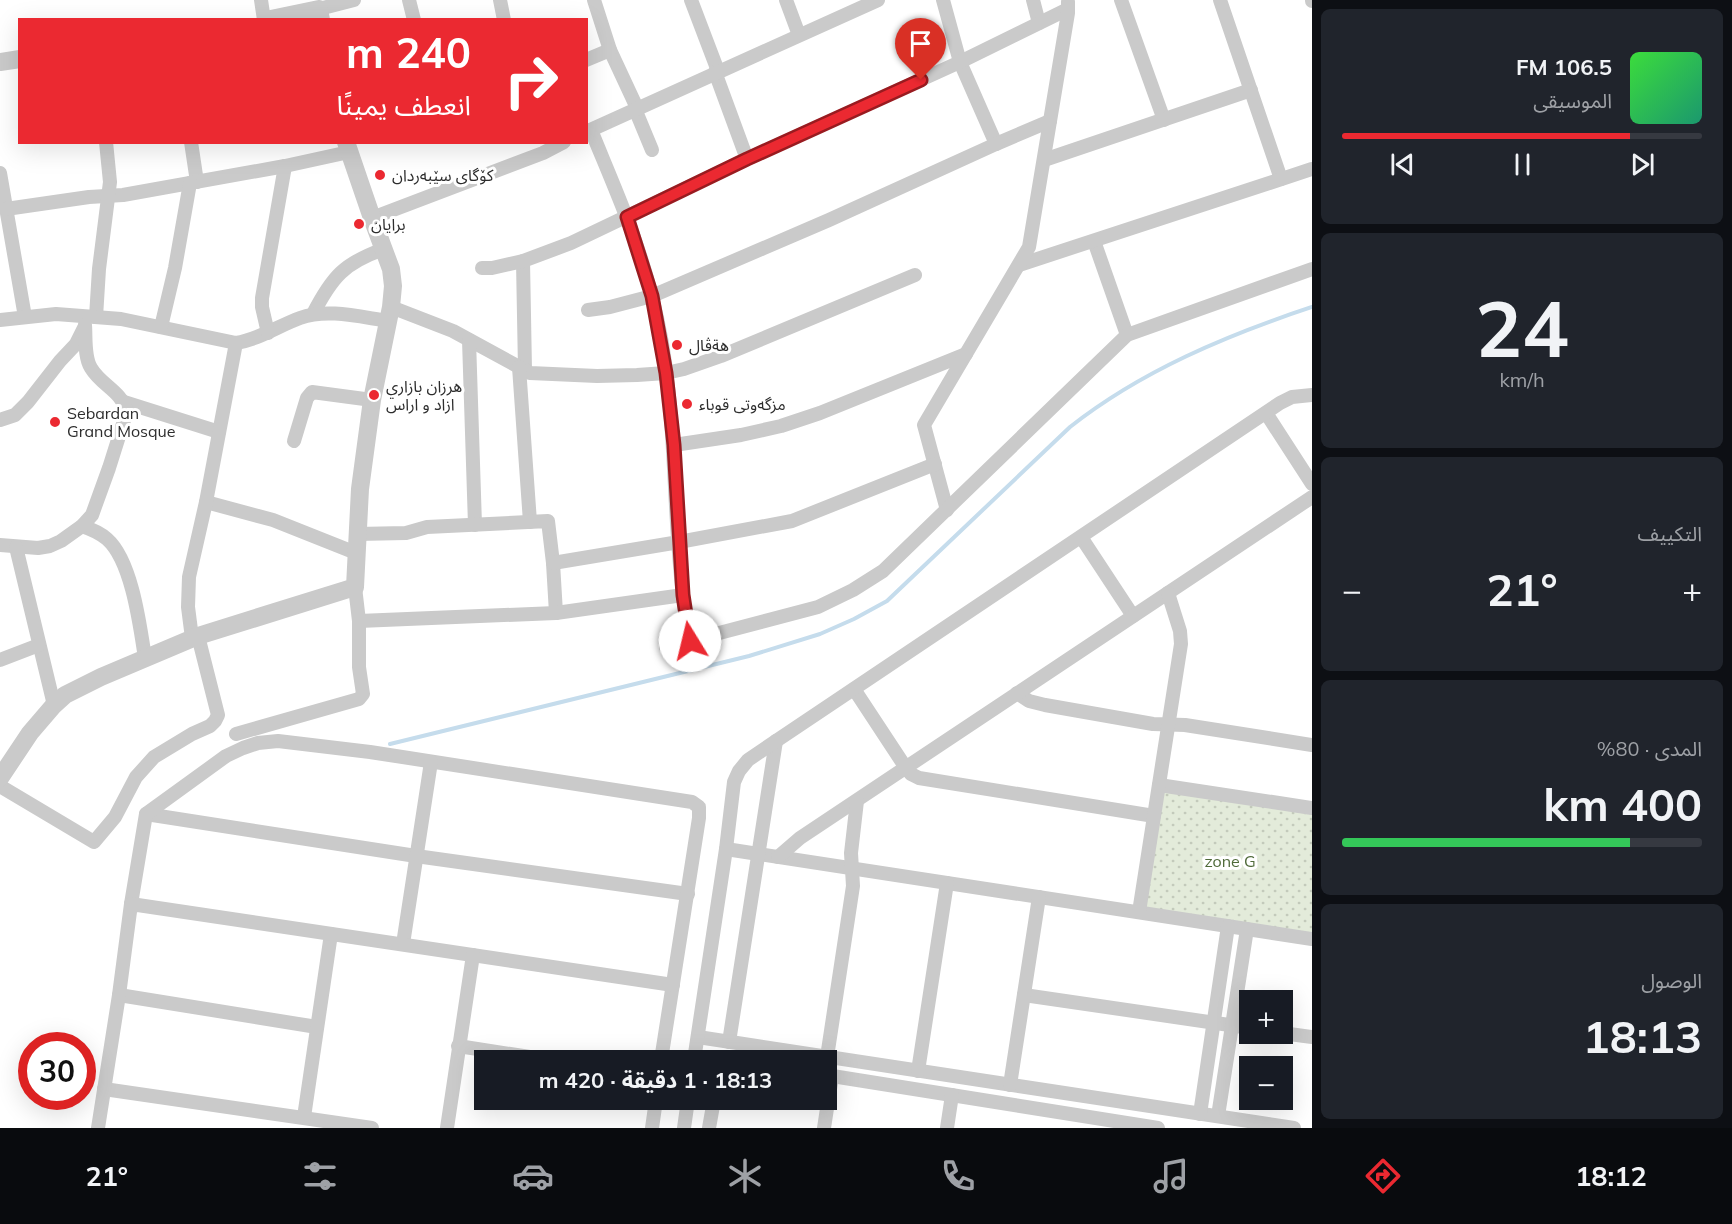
<!DOCTYPE html>
<html lang="ar">
<meta charset="utf-8">
<style>
:root{--surface:#171b24;--page:#20242c;--text:#f1f3f6;--muted:#9ea1a6;--line:#363941;--accent:#eb2931}
body{margin:0;font-family:Mulish,"Noto Sans Arabic",sans-serif;background:var(--page);color:var(--text);direction:rtl;height:100vh;display:flex;flex-direction:column;font-size:22px;white-space:nowrap}
*{box-sizing:border-box;margin:0}
p{font-size:20px;color:var(--muted)}
.icon{flex:none;width:33px;height:33px;fill:none;stroke:currentColor;stroke-width:2;stroke-linecap:round;stroke-linejoin:round}
.map{position:relative;flex:1;overflow:hidden;direction:ltr}
.sheet{display:flex;flex-direction:column;gap:9px;padding:9px;background:#0d0f14;width:420px}
.sheet>*{flex:none}
.guide{position:absolute;left:18px;top:18px;width:570px;height:126px;border-radius:0px;box-shadow:0 6px 24px #0002;direction:rtl;background:#eb2931;color:#fff;overflow:hidden}
.buttons{position:absolute;left:1239px;top:990px;display:grid;gap:12px}
.buttons a{display:grid;place-items:center;width:54px;height:54px;border-radius:0px;background:var(--surface);box-shadow:0 6px 24px #0002;font-size:30px}
.speed{position:absolute;left:18px;top:1032px;display:flex;gap:12px;font-size:30px;font-weight:700;text-align:center}
.speed>*{display:grid;place-content:center;width:78px;height:78px;border-radius:50%;background:var(--surface);box-shadow:0 6px 24px #0002;line-height:1}
.speed .limit{border:9px solid #d22;background:#fff;color:#111}
.pin{position:absolute;display:grid;place-items:center;width:51px;height:51px;color:#fff;margin:-62px -26px;border-radius:50% 50% 50% 0;rotate:-45deg;box-shadow:0 0 6px #0007}
.pin .icon{rotate:45deg}
.me{position:absolute;width:66px;margin:-33px;rotate:351deg;stroke-linejoin:round;filter:drop-shadow(0 0 4px #0008)}
.turn{display:flex;align-items:center;gap:21px;height:126px;padding:0 18px;font-size:27px}
.turn .icon{width:78px;height:78px;stroke-width:2.5}
.turn b{display:block;font-size:42px;line-height:51px}
.big{font-size:45px;font-weight:700;line-height:1.1}
.sheet .card{flex:1;display:flex;flex-direction:column;justify-content:center;gap:9px;min-width:0;padding:0 21px;border-radius:9px;background:var(--page)}
.sheet .dial{align-items:center;gap:0}
.dial b{font-size:78px;line-height:1}
.song{display:flex;align-items:center;gap:18px}
.cover{width:72px;height:72px;border-radius:9px;background:linear-gradient(135deg,hsl(120 70% 55%),hsl(160 70% 35%))}
.played{height:6px;border-radius:3px;background:linear-gradient(90deg,var(--accent) 80%,var(--line) 80%)}
.keys{display:flex;justify-content:space-around;direction:ltr}
.heat{display:flex;justify-content:space-between;align-items:center;font-size:33px;direction:ltr}
.charge{height:9px;border-radius:4px;background:linear-gradient(90deg,#34c759 80%,var(--line) 0)}
.trip{position:absolute;left:474px;top:1050px;width:363px;height:60px;border-radius:0px;background:var(--surface);box-shadow:0 6px 24px #0002;font-weight:700;line-height:60px;text-align:center;direction:rtl}
.tabs{display:flex;height:96px;justify-content:space-around;align-items:center;background:#090b0e;color:var(--muted)}
.tabs .icon{width:42px;height:42px}
.tabs .on{color:var(--accent)}
.tabs b{font-size:27px;color:var(--text)}
main{display:flex;flex:1;min-height:0}
.map>svg:first-child{display:block}
.grass{fill:url(#grass-dots)}
.lines{fill:none;stroke-linecap:round;stroke-linejoin:round}
.stream{stroke:#c5dcec;stroke-width:4}
.minor{stroke:#cacaca;stroke-width:14}
.tertiary{stroke:#cacaca;stroke-width:18}
.route-casing{stroke:#991b20;stroke-width:15}
.route{stroke:#eb2931;stroke-width:10}
.poi-dot{fill:#eb2931;stroke:#fff;stroke-width:2}
.labels{text-anchor:middle;stroke-width:6;stroke-linejoin:round;paint-order:stroke}
.poi-label{font-size:16px;fill:#2d2d2d;stroke:#fff;text-anchor:start}
.park-label{font-size:16px;fill:#4f6a39;stroke:#fff}
</style>
<main>
<section class="sheet">
<div class="card">
<div class="song"><i class="cover"></i><div><b>106.5 FM</b><p>الموسيقى</p></div></div>
<div class="played"></div>
<div class="keys"><svg class="icon" aria-label="previous" viewBox="0 0 24 24"><path d="M18 5L8 12l10 7zM5 5v14"/></svg><svg class="icon" aria-label="pause" viewBox="0 0 24 24"><path d="M8 5v14M16 5v14"/></svg><svg class="icon" aria-label="next" viewBox="0 0 24 24"><path d="M6 5l10 7-10 7zM19 5v14"/></svg></div>
</div>
<div class="card dial"><b>24</b><p>km/h</p></div>
<div class="card"><p>التكييف</p>
<div class="heat"><a>−</a><b class="big">21°</b><a>+</a></div>
</div>
<div class="card"><p>المدى · 80%</p><b class="big">400 km</b><div class="charge"></div></div>
<div class="card"><p>الوصول</p><b class="big">18:13</b></div>
</section>
<div class="map">
<svg width="1312" height="1128" viewBox="0 0 1312 1128">
<defs>
<pattern id="grass-dots" width="8" height="8" patternUnits="userSpaceOnUse" patternTransform="scale(1.5)"><rect width="8" height="8" fill="#e3ebda"/><path d="M2 2h.1M6 6h.1" fill="none" stroke="#c3cabb" stroke-width="1.8" stroke-linecap="round"/></pattern>
</defs>
<rect width="100%" height="100%" fill="#fff"/>
<polygon class="grass" points="1163,790 1312,814 1312,933 1145,907"/>
<g class="lines">
<path class="stream" d="M 390,744 L 749,656 L 820,634 L 854,619 L 887,601 L 1070,427 C 1141,371 1227,335 1312,307"/>
<g class="minor">
<polyline points="261,0 264,20"/>
<polyline points="409,0 414,20"/>
<polyline points="500,0 504,20"/>
<polyline points="594,0 610,50 637,108"/>
<polyline points="691,0 718,71"/>
<polyline points="786,0 799,35"/>
<polyline points="943,0 960,62 996,144"/>
<polyline points="1033,0 1039,23"/>
<polyline points="1121,0 1164,120"/>
<polyline points="1220,0 1281,179"/>
<polyline points="1312,0 1312,1"/>
<polyline points="319,9 354,0"/>
<polyline points="586,60 610,50"/>
<polyline points="715,72 747,159"/>
<polyline points="635,109 652,150"/>
<path d="M 591,130 C 613,184 638,239 652,297 C 678,394 671,496 683,596 C 685,611 688,626 690,641"/>
<polyline points="586,132 878,0"/>
<polyline points="191,142 197,182"/>
<polyline points="1044,160 1251,90"/>
<polyline points="0,173 25,317"/>
<polyline points="6,209 89,197 123,195 285,166 349,152"/>
<polyline points="372,218 543,153 564,142"/>
<polyline points="1094,241 1127,335"/>
<polyline points="523,261 525,370"/>
<polyline points="1019,265 1312,169"/>
<polyline points="482,268 492,268 523,261 571,243 747,159 960,62 1068,9"/>
<polyline points="391,307 453,331 530,373 597,376 637,375 666,373 684,369 721,356 915,275"/>
<polyline points="588,310 610,307 652,296 829,220 996,144 1050,121"/>
<path d="M 313,314 C 332,277 344,263 384,249"/>
<polyline points="96,317 99,269 110,182 106,142"/>
<path d="M 0,320 L 56,314 L 121,319 L 236,343 C 260,339 278,326 300,318 C 327,308 360,317 388,321"/>
<polyline points="161,327 175,268 190,183"/>
<polyline points="268,333 262,307 262,298 285,166"/>
<polyline points="469,340 475,525"/>
<polyline points="519,367 530,522"/>
<polyline points="124,402 219,432"/>
<polyline points="1266,413 1312,484"/>
<polyline points="0,420 15,415 28,402 60,361 76,344 84,328"/>
<polyline points="294,441 307,398 312,392 372,400"/>
<polyline points="674,445 741,435 781,426 820,413 966,354"/>
<polyline points="206,502 273,520 356,553"/>
<polyline points="947,510 924,425 1029,247 1068,13 1068,2"/>
<path d="M 82,526 C 91,529 99,532 107,539 C 132,561 140,626 145,658"/>
<polyline points="357,534 406,533 427,527 548,521 553,563 556,613"/>
<polyline points="1081,537 1133,616"/>
<path d="M 0,545 L 38,548 L 50,546 L 61,541 L 82,526 L 92,515 L 109,468 L 127,411 C 121,391 101,385 91,368 C 84,357 86,338 85,325"/>
<polyline points="16,547 54,705"/>
<polyline points="553,563 679,542 792,521 935,464"/>
<polyline points="359,621 556,613 683,595"/>
<polyline points="192,638 188,607 189,577 206,502 236,343"/>
<polyline points="666,647 818,607 853,590 883,571 1127,335 1312,269"/>
<polyline points="0,660 39,645"/>
<polyline points="854,689 906,768 911,774 919,778 1154,816"/>
<polyline points="1017,693 1029,701 1045,705 1153,724 1185,725 1312,745"/>
<polyline points="236,734 359,699 363,694 359,667 359,621 355,587"/>
<polyline points="1159,785 1312,808"/>
<polyline points="0,786 94,842 115,817 136,777 154,757 192,734 210,726 215,721 218,715 198,636"/>
<polyline points="146,814 416,856 688,894"/>
<polyline points="726,849 1312,939"/>
<polyline points="778,857 800,838 1312,497"/>
<polyline points="131,904 146,814 226,756 243,748 258,743 278,741 370,752 692,802 699,807 699,818 661,1060"/>
<polyline points="1139,912 1181,644 1180,631 1168,593"/>
<polyline points="403,944 431,762"/>
<polyline points="119,995 317,1027"/>
<polyline points="1024,995 1250,1028"/>
<polyline points="1282,1033 1312,1037"/>
<polyline points="698,1037 1294,1128"/>
<polyline points="729,1042 776,741"/>
<polyline points="458,1046 549,1060"/>
<polyline points="827,1057 853,886 851,853 857,801"/>
<polyline points="694,1060 726,849 734,782 739,771 748,760 776,741 1280,403 1292,397 1312,395"/>
<polyline points="720,1060 720,1058 733,1060"/>
<polyline points="918,1071 947,883"/>
<polyline points="826,1075 1158,1128"/>
<polyline points="1010,1085 1039,897"/>
<polyline points="104,1089 372,1128"/>
<polyline points="1200,1114 1228,926"/>
<polyline points="1218,1116 1247,929"/>
<polyline points="304,1117 331,934"/>
<polyline points="98,1128 119,995 131,904 673,985"/>
<polyline points="447,1128 473,955"/>
<polyline points="652,1128 656,1100"/>
<polyline points="684,1128 688,1100"/>
<polyline points="709,1128 714,1100"/>
<polyline points="824,1128 832,1076"/>
<polyline points="947,1128 952,1095"/>
</g>
<g class="tertiary">
<polyline points="266,20 319,9 321,20"/>
<polyline points="0,62 20,59"/>
<polyline points="0,778 30,733 54,705 65,695 101,677 198,636 355,587 360,489 372,400 391,307 393,286 391,269 372,218 346,142"/>
</g>
</g>
<g class="lines">
<g class="route-casing">
<polyline id="route" points="690,641 683,595 674,445 666,373 652,296 627,217 747,159 921,80"/>
</g>
<use href="#route" class="route"/>
</g>
<g class="poi-dot">
<circle cx="380" cy="175" r="6"/>
<circle cx="359" cy="224" r="6"/>
<circle cx="677" cy="345" r="6"/>
<circle cx="374" cy="395" r="6"/>
<circle cx="687" cy="404" r="6"/>
<circle cx="55" cy="422" r="6"/>
</g>
<g class="labels">
<g class="poi-label">
<text x="392" y="181">کۆگای سێبەردان</text>
<text x="371" y="230">برايان</text>
<text x="689" y="351">هةڤال</text>
<text x="386" y="392">هرزان بازاري<tspan x="386" dy="18">ازاد و اراس</tspan></text>
<text x="699" y="410">مزگەوتی قوباء</text>
<text x="67" y="419">Sebardan<tspan x="67" dy="18">Grand Mosque</tspan></text>
</g>
<g class="park-label">
<text x="1230" y="867">zone G</text>
</g>
</g>
</svg>
<div class="buttons">
<a>+</a>
<a>−</a>
</div>
<div class="speed"><div class="limit">30</div></div>
<div class="pin" style="left:921px;top:80px;background:#d93025"><svg class="icon" aria-label="arrive" viewBox="0 0 24 24"><path d="M6 21V4h12l-3 4 3 4H6"/></svg></div>
<svg class="me" style="left:690px;top:641px" viewBox="-20 -20 40 40"><circle r="19" fill="#fff"/><path d="M0-13L10 11 0 6-10 11z" fill="#eb2931"/></svg>
<div class="trip">18:13 · 1 دقيقة · 420 m</div>
<div class="guide">
<div class="turn"><svg class="icon" aria-label="right" viewBox="0 0 24 24"><path d="M7 20v-9h11M14 6l5 5-5 5"/></svg><div><b>240 m</b>انعطف يمينًا</div></div>
</div>
</div>
</main>
<nav class="tabs">
<b>18:12</b>
<svg class="icon on" aria-label="directions" viewBox="0 0 24 24"><path d="M12 3l9 9-9 9-9-9zM9 14v-3h6M13 9l2 2-2 2"/></svg>
<svg class="icon" aria-label="music" viewBox="0 0 24 24"><path d="M9 18V5l10-2v13"/><circle cx="6" cy="18" r="3"/><circle cx="16" cy="16" r="3"/></svg>
<svg class="icon" aria-label="phone" viewBox="0 0 24 24"><path d="M5 4h4l2 5-3 2q2 4 5 5l2-3 5 2v4C11 20 4 13 5 4z"/></svg>
<svg class="icon" aria-label="climate" viewBox="0 0 24 24"><path d="M12 3v18M4 7l16 10M4 17L20 7"/></svg>
<svg class="icon" aria-label="car" viewBox="0 0 24 24"><path d="M5 17H2v-5l4-1 3-4h7l3 4 3 1v5h-3M9 17h6M6 11h13"/><circle cx="7" cy="17" r="2"/><circle cx="17" cy="17" r="2"/></svg>
<svg class="icon" aria-label="filters" viewBox="0 0 24 24"><path d="M4 7h16M4 17h16"/><circle cx="9" cy="7" r="2"/><circle cx="15" cy="17" r="2"/></svg>
<b>21°</b>
</nav>
